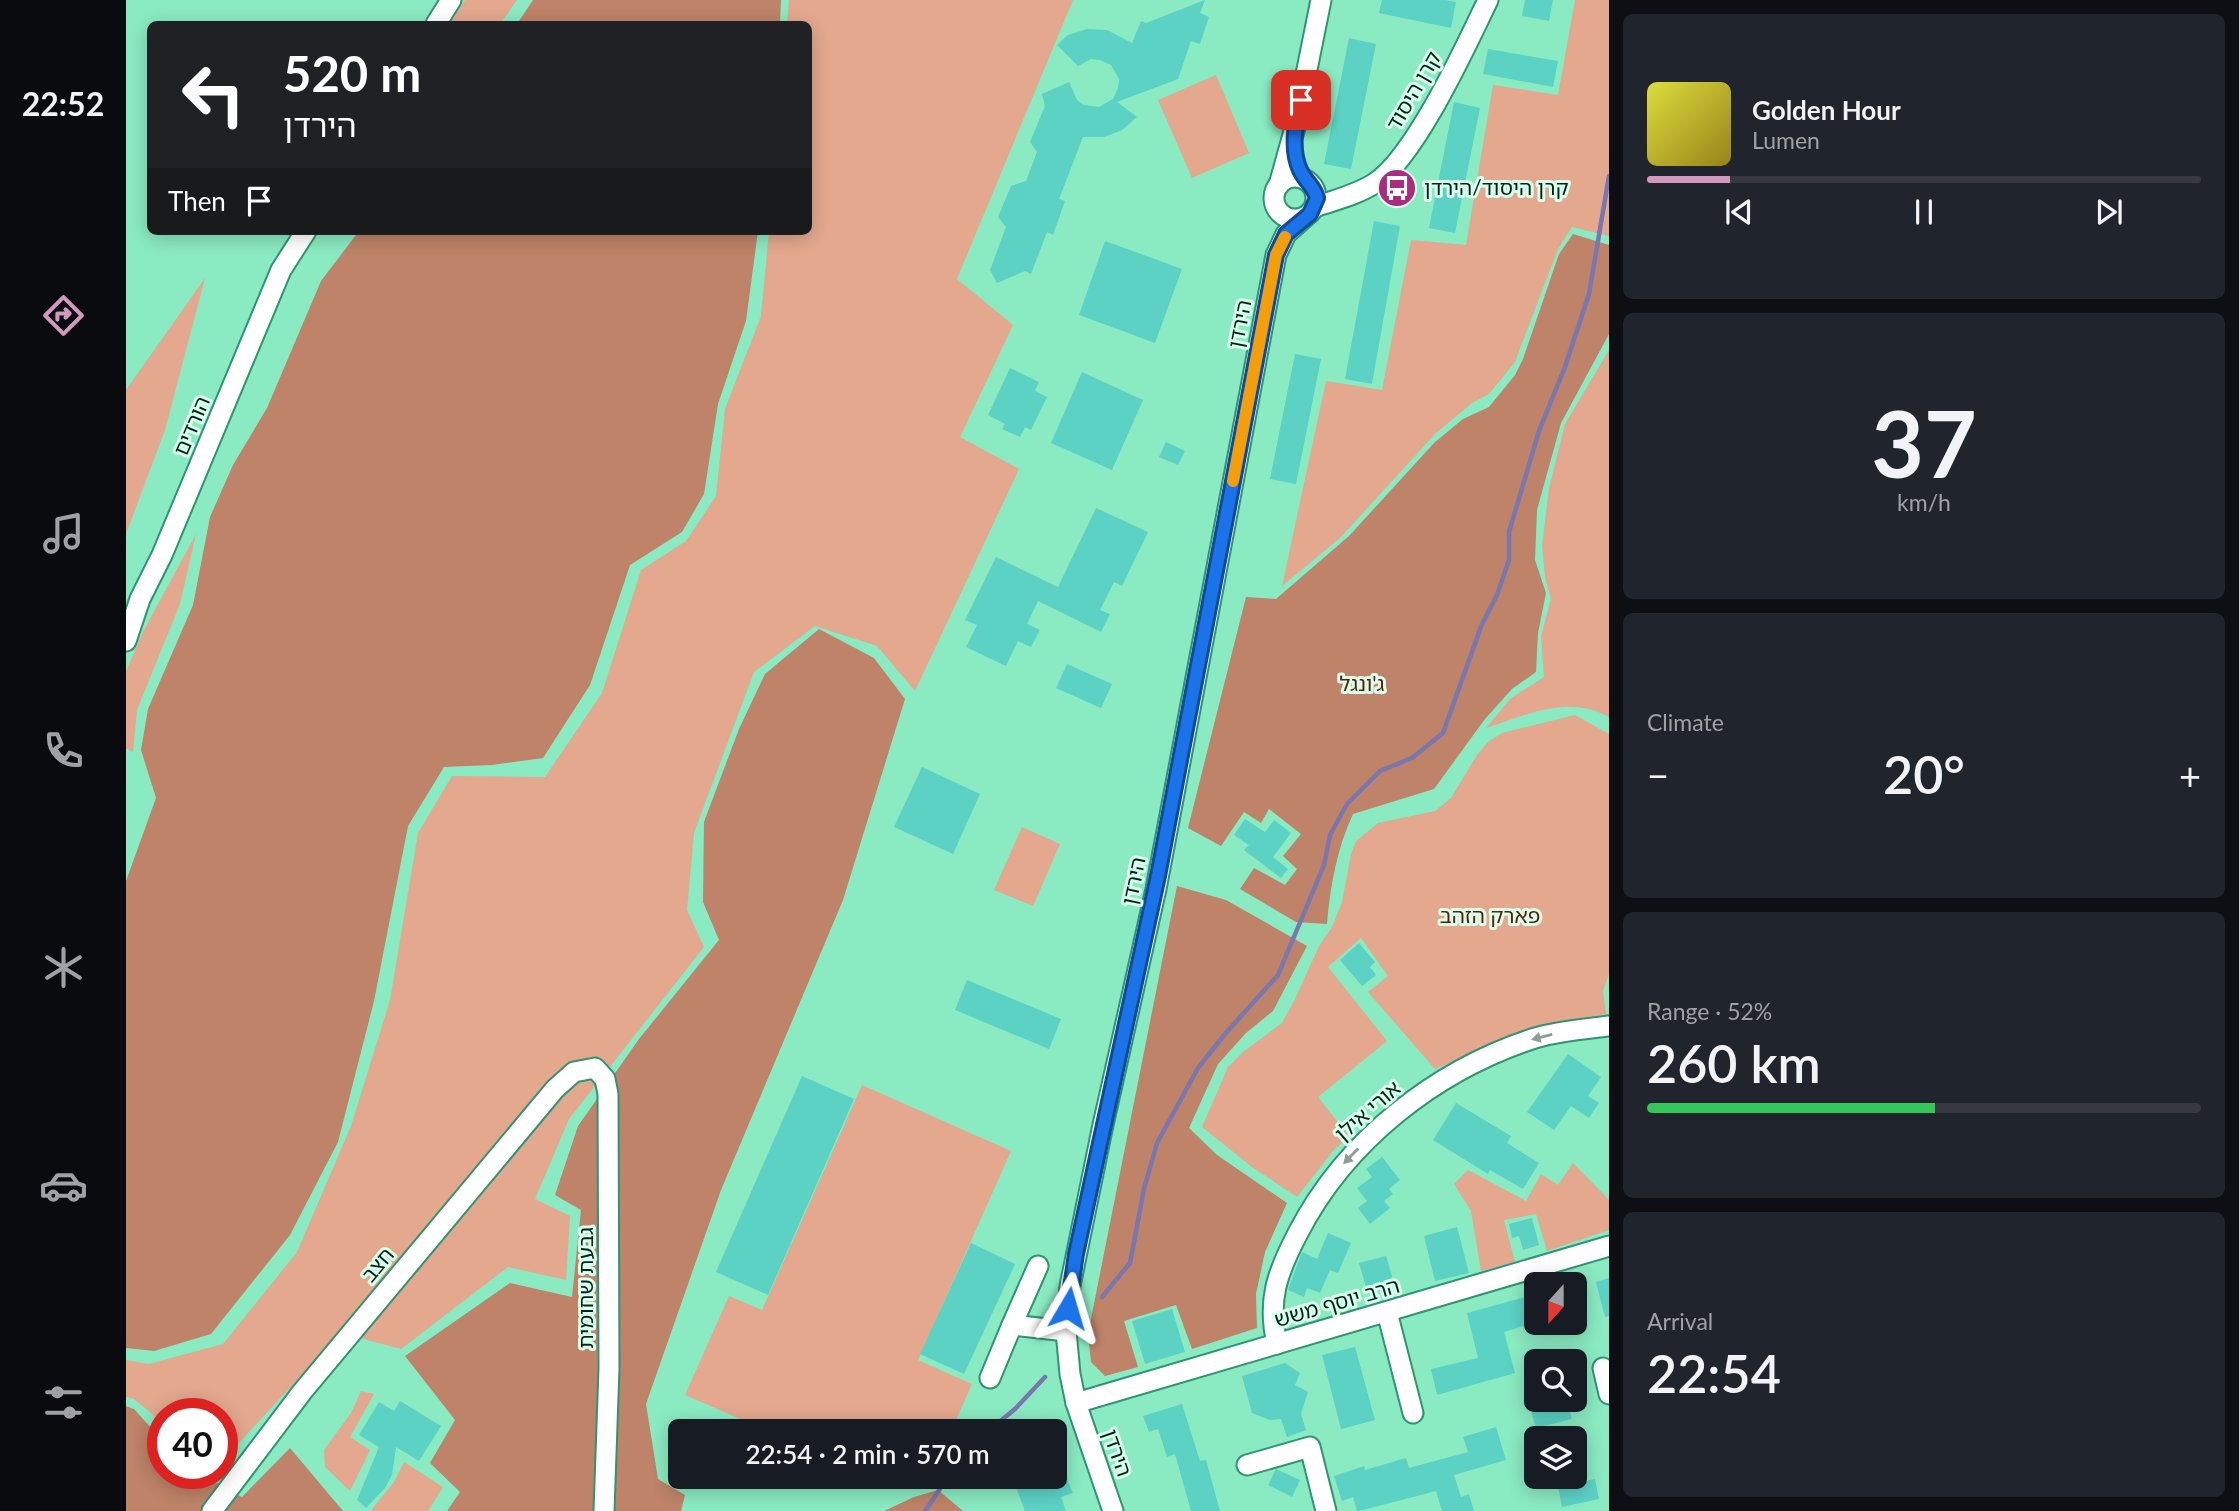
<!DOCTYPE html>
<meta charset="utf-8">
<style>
:root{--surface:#171b24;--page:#20242c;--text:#f1f3f6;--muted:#9ea1a6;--line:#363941;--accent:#d199c0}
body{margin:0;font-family:Lato,"Noto Sans Hebrew",sans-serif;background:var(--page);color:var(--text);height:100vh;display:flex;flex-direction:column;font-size:26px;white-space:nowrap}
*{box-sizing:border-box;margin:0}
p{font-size:23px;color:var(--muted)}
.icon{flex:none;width:38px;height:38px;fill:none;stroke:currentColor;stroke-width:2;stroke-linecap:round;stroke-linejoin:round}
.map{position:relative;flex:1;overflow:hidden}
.panel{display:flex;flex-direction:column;gap:14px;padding:14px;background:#0d0f14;width:630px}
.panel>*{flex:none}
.hud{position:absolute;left:21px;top:21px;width:665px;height:214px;border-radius:10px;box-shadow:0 4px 18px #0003;background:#202124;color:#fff;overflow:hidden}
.needle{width:46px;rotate:201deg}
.tools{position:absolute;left:1398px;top:1272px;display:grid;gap:14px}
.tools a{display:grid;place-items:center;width:63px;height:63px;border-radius:10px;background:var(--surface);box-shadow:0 4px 18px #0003;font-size:35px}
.speed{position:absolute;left:21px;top:1398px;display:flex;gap:14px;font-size:35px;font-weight:700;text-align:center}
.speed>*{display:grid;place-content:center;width:91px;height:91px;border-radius:50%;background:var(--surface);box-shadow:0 4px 18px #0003;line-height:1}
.speed .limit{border:10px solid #d22;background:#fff;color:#111}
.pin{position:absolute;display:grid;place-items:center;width:60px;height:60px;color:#fff;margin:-30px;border-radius:14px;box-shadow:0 4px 10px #0006}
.me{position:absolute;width:77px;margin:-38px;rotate:7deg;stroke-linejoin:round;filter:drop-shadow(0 0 5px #0008)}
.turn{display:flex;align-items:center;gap:24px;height:147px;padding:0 21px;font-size:32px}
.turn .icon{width:91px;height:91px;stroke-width:2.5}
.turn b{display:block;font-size:49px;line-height:60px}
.then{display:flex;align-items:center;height:66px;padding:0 21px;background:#0003;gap:14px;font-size:26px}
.big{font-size:52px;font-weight:600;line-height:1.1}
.panel .widget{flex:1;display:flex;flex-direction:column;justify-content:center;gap:10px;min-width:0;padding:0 24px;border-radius:10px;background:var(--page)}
.panel .dial{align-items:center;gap:0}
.dial b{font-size:91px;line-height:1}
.song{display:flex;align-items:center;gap:21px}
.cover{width:84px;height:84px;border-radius:10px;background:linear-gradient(135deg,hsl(60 70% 55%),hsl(50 70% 35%))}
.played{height:7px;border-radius:4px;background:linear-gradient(90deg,var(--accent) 15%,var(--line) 15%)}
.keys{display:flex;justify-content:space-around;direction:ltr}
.heat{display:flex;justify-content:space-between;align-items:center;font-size:38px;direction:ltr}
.charge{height:10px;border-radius:5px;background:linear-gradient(90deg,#34c759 52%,var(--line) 0)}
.trip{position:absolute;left:542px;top:1419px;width:399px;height:70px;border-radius:10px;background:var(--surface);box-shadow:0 4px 18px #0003;font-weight:600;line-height:70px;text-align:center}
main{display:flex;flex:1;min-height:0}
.menu{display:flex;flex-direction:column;width:126px;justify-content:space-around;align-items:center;background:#090b0e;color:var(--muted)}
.menu .icon{width:49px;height:49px}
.menu .active{color:var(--accent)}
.menu b{font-size:32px;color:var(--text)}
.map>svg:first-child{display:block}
.green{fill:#e3a88e}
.forest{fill:#be8368}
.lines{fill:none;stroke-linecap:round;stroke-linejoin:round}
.stream{stroke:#7977ad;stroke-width:4.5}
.building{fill:#5cd2c5}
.minor-casing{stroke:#2f9471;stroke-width:23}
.minor{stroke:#fff;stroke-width:19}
.oneway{fill:#8e9c97}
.route-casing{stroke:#114b97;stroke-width:18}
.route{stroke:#1a73e8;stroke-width:12}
.slow{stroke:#f59e0b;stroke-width:12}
.labels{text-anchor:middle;stroke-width:6;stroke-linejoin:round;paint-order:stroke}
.street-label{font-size:21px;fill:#042318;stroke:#dafeed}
.poi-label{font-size:21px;fill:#042318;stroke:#dafeed;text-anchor:start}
.park-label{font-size:21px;fill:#5a2303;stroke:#dafeed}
</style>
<main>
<nav class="menu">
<b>22:52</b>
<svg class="icon active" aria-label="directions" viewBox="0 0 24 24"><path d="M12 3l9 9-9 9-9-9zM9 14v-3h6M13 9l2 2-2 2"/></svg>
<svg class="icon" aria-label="music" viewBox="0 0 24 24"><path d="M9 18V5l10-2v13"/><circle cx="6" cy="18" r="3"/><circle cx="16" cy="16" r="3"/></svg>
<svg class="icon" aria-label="phone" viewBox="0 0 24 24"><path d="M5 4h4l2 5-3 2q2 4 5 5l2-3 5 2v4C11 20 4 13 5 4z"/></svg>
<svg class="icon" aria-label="climate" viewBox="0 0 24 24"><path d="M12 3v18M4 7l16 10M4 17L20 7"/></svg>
<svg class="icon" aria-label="car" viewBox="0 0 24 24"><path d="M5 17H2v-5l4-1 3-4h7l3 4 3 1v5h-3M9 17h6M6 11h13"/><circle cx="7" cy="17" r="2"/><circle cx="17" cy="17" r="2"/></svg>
<svg class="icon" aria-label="filters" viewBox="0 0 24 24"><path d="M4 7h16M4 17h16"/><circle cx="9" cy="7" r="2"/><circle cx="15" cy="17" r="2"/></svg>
</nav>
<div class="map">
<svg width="1483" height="1511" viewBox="0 0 1483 1511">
<rect width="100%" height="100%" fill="#8aeac2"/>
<g class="green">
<polygon points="339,0 391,0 374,24 324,24"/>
<polygon points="663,0 947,0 831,279 887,325 834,437 893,469 789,691 751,646 689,626 628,672 568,833 561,910 578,947 443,1119 409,1199 444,1216 440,1280 382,1267 275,1349 215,1333 96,1461 96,1414 37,1414 37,1423 8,1399 0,1397 0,1360 23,1364 97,1344 171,1252 225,1126 264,1000 292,833 326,776 419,777 476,693 515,570 560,541 590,496 599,409 635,316 643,231 682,231 682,24 661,24"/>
<polygon points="1449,0 1483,0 1483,236 1446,227 1432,249 1389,362 1363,394 1346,403 1309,434 1214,538 1156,586 1200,381 1256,390 1285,240 1340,245 1367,85 1432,95"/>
<polygon points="1090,75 1123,153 1066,178 1032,100"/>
<polygon points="79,278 39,430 0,534 0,390"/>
<path d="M 1483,350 L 1483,717 C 1442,694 1401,715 1360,728 L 1385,698 L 1418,677 L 1415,636 L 1425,599 L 1419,577 L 1416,546 L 1423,488 L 1439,424 Z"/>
<polygon points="70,534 54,604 11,710 7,752 0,748 0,671 18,630"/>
<polygon points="1449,715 1483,734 1483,974 1477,991 1480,1014 1414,1026 1309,1069 1242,992 1262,976 1235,938 1202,967 1261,1041 1192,1097 1223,1136 1207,1151 1171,1197 1126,1167 1076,1127 1102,1067 1117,1052 1156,1023 1169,999 1193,946 1206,927 1216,902 1225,854 1230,841 1252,823 1309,811 1325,798 1351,755 1362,742 1376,733"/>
<polygon points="896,827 934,844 907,906 868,890"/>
<polygon points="736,1085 885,1151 792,1360 846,1384 825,1431 642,1431 559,1395 603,1296 636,1310"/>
<polygon points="1447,1163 1483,1200 1483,1230 1421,1251 1410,1214 1378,1220 1389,1262 1355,1271 1345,1211 1328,1184 1342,1170 1400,1201 1415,1174 1432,1185"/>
<polygon points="235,1391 248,1394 224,1437 244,1450 224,1491 199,1467 198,1450 225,1413"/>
<polygon points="278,1462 317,1487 302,1511 247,1511 246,1509 268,1482"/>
</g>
<g class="forest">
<polygon points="407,0 655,0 654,24 391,24"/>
<polygon points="233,231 632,231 620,321 592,404 578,494 556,532 504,565 464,685 417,758 366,765 318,767 282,826 248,1001 212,1142 164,1235 85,1334 28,1351 0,1348 0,881 30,798 15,750 22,709 67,605 84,517 107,465 141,408 195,281"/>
<path d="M 1447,234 L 1483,245 L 1483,334 L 1435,423 L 1411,510 L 1409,560 L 1420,593 L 1412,633 L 1410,672 L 1386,689 L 1359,719 L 1308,789 L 1227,814 C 1211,848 1204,887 1201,924 L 1170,922 L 1114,889 L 1128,868 L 1159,885 L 1171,869 L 1157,856 L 1175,834 L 1143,809 L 1135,823 L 1118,812 L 1095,846 L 1062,828 L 1120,597 L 1150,599 L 1223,536 L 1309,442 L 1337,419 L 1363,407 L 1389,375 L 1397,359 L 1433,254 Z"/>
<polygon points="693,629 748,658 779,699 717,900 595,1190 520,1404 532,1479 559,1495 555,1511 321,1511 334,1492 304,1463 329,1420 279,1356 384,1283 446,1297 455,1210 429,1195 452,1126 513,1039 593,940 577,902 578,822 613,729 639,674"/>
<polygon points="1051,886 1100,900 1181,946 1147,1011 1120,1033 1092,1064 1063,1128 1091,1155 1161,1203 1139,1252 1130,1294 1131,1328 1066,1349 1050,1305 998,1321 1012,1367 979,1376 965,1362 962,1334"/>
<polygon points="0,1406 8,1409 37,1441 37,1474 80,1474 96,1487 116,1497 164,1448 217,1511 0,1511"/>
<polygon points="812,1490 837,1511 758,1511 788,1497"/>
</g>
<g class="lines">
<g class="stream">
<polyline points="976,1297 1004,1263 1018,1189 1031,1143 1072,1068 1099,1034 1152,975 1198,865 1204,835 1221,804 1254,771 1286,758 1317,733 1356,624 1371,595 1383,560 1383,532 1413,431 1439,367 1463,294 1483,176"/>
<polyline points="861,1432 889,1409 919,1377"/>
<polyline points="799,1511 822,1477"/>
</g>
</g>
<g class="building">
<polygon points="1079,0 1074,13 1083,17 1074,44 1065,41 1052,79 991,102 1011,117 996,130 978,137 957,137 933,199 939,201 927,235 921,232 905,274 899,271 871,283 864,270 880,227 872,217 885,186 900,181 911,152 904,142 919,106 916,94 943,82 951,100 958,105 973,107 987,99 992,88 993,79 985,65 974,60 965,59 952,66 931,45 942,35 961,29 981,30 1006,43 1015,21 1020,23"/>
<polygon points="1256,0 1319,0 1330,2 1325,28 1253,13"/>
<polygon points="1399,0 1427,0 1423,21 1396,16"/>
<polygon points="1223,38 1250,44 1225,169 1198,164"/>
<polygon points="1362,49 1432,61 1427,87 1357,74"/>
<polygon points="1328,102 1354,108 1329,233 1303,228"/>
<polygon points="1248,221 1274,226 1246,384 1219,379"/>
<polygon points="979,241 1056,269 1029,343 953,315"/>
<polygon points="1169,354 1195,359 1170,484 1144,479"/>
<polygon points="884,368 913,382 909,391 921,397 905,430 899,427 894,437 876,429 879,424 862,415"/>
<polygon points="956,372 1017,400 986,470 925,443"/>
<polygon points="1040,442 1059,451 1052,465 1033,457"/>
<polygon points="970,508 1022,532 996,586 988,582 974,610 984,614 975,632 912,601 901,624 914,630 905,647 892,641 880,666 840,647 851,625 839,620 870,557 932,587"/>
<polygon points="941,664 986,684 975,708 930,688"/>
<polygon points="796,767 854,794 827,854 768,827"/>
<polygon points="1119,819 1139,832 1148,820 1165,833 1147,857 1162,869 1155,878 1118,850 1123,845 1108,835"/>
<polygon points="1233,943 1249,962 1244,967 1250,975 1236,986 1214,960"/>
<polygon points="841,980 935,1019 923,1049 829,1010"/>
<polygon points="1442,1054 1475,1077 1462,1096 1473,1103 1463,1118 1445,1106 1428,1130 1401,1112"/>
<polygon points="676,1076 728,1099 642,1295 590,1272"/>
<polygon points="1330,1103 1385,1136 1381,1143 1413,1163 1397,1189 1364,1170 1362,1174 1307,1140"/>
<polygon points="1256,1157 1274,1180 1263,1189 1267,1194 1258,1201 1264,1208 1244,1224 1232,1208 1241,1201 1231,1188 1246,1177 1240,1169"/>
<polygon points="1406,1218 1413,1245 1397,1250 1393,1236 1386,1238 1383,1224"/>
<polygon points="1331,1227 1343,1273 1309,1281 1298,1236"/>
<polygon points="1202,1233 1225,1243 1212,1273 1204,1270 1194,1293 1181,1288 1178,1297 1162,1290 1176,1252 1191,1259"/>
<polygon points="845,1243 889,1264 838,1374 794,1354"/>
<polygon points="1260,1256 1269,1286 1242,1294 1233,1263"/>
<polygon points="1483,1278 1483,1316 1479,1317 1470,1282"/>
<polygon points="1410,1294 1410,1322 1378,1332 1389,1373 1311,1395 1305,1369 1352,1358 1341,1313"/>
<polygon points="1046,1309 1059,1352 1019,1364 1006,1321"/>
<polygon points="1229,1347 1249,1420 1215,1429 1196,1355"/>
<polygon points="1159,1363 1174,1373 1169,1385 1182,1392 1175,1414 1180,1430 1161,1437 1155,1419 1144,1420 1126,1413 1116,1376"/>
<polygon points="1414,1400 1441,1400 1446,1419 1410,1428 1405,1410 1415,1407"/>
<polygon points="274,1401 315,1426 293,1461 270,1447 266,1475 259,1488 240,1508 231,1500 253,1447 233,1435 253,1402 268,1411"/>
<polygon points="1056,1404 1074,1461 1080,1460 1094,1511 1065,1511 1049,1454 1041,1457 1032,1429 1023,1432 1017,1416"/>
<polygon points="1370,1427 1380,1460 1328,1475 1335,1497 1343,1494 1348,1511 1316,1511 1310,1491 1233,1511 1231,1511 1227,1497 1216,1501 1208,1476 1238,1466 1239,1470 1280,1458 1283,1468 1342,1452 1337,1437"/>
<polygon points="929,1449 947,1493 935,1497 940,1511 899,1511 886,1477 929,1477"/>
<polygon points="1150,1469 1174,1480 1166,1497 1142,1485"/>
<polygon points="1469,1479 1473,1499 1436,1507 1432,1487"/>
</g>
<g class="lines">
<g class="minor-casing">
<g id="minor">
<polyline points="310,24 325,0"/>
<circle cx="1169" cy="198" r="21"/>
<polyline points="1153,185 1170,124 1195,0"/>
<path d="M 1189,207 C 1208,200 1231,195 1249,183 C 1289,157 1340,46 1362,0"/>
<polyline points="0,641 14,599 36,555 155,270 180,231"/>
<polyline points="1261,1312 1287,1413"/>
<polyline points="886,1325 912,1266"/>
<path d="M 1151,1344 C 1141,1300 1151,1273 1172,1233 C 1220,1140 1310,1070 1409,1038 C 1433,1031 1459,1029 1483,1026"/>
<polyline points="1477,1368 1483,1394"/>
<polyline points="864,1378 886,1325 940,1331"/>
<polyline points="950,1403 1483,1246"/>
<polyline points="1121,1465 1184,1447 1200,1511"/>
<polyline points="86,1511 176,1392 429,1089 448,1072 469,1068 479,1079 482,1094 483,1368 478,1511"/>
<polyline points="987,1511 950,1403 944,1374 940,1331 944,1286 977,1125 1030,889 1150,255 1160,234 1178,218"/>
</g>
</g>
<use href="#minor" class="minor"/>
</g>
<defs><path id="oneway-solid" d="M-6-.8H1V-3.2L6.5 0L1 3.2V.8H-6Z" transform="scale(1.75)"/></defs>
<g class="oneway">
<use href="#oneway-solid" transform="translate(1416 1037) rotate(166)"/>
<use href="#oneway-solid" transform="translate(1225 1156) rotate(134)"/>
</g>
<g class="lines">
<g class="route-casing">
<path id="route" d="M 942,1308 L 950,1254 L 1032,876 L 1150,255 L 1160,234 L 1184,214 L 1191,198 C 1188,186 1179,181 1174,170 C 1164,148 1170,122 1175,100"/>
</g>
<use href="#route" class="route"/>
<polyline class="slow" points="1107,481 1150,255 1159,237"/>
</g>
<defs>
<g id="bus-disc" transform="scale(2.0125)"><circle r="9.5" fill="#aa2c7e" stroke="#dafeed"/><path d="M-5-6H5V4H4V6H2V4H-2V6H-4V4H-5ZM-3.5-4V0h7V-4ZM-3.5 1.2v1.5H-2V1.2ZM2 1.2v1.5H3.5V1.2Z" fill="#fff"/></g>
</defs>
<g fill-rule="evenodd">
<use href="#bus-disc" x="1271" y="188"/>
</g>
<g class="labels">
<g class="street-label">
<text transform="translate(1288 91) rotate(-60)" y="7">קרן היסוד</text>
<text transform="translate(1114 324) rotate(-79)" y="7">הירדן</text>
<text transform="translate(66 426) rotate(-67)" y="7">הורדים</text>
<text transform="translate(1008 881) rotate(-78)" y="7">הירדן</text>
<text transform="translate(1242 1111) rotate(-41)" y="7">אורי אילן</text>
<text transform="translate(252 1265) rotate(-50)" y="7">חצב</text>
<text transform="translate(460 1288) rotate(-90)" y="7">גבעת שחומית</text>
<text transform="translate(1211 1303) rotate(-16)" y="7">הרב יוסף משש</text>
<text transform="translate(991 1453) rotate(71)" y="7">הירדן</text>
</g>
<g class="poi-label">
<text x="1298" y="195">קרן היסוד/הירדן</text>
</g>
<g class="park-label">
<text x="1236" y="691">ג'ונגל</text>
<text x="1364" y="923">פארק הזהב</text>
</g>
</g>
</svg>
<div class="tools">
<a><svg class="needle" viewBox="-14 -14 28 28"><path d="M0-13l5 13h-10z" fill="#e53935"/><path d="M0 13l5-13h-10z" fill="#9ea1a6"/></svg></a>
<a><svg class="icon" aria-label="search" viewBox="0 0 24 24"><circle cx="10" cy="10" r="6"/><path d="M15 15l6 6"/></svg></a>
<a><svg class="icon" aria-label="layers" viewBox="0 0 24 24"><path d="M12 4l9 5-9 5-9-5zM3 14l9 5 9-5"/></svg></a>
</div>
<div class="speed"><div class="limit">40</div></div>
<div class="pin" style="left:1175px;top:100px;background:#d93025"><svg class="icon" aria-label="arrive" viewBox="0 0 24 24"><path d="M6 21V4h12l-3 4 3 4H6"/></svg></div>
<svg class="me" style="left:942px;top:1308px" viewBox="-20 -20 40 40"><path d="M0-17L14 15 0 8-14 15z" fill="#1a73e8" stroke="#fff" stroke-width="4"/></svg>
<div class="trip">22:54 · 2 min · 570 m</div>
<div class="hud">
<div class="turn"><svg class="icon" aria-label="left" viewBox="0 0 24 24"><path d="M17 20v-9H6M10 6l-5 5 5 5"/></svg><div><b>520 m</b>הירדן</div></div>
<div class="then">Then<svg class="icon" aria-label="arrive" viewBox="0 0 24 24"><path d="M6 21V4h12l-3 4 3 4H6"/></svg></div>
</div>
</div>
<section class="panel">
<div class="widget">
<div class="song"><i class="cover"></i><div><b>Golden Hour</b><p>Lumen</p></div></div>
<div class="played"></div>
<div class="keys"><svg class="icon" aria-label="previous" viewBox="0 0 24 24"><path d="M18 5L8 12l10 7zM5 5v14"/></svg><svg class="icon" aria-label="pause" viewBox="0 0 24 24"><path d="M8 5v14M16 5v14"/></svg><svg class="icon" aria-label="next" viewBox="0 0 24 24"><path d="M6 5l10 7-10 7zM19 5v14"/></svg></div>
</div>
<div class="widget dial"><b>37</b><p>km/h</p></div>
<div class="widget"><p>Climate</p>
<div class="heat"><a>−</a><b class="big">20°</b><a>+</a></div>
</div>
<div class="widget"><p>Range · 52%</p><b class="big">260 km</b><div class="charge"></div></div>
<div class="widget"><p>Arrival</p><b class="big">22:54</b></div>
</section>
</main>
